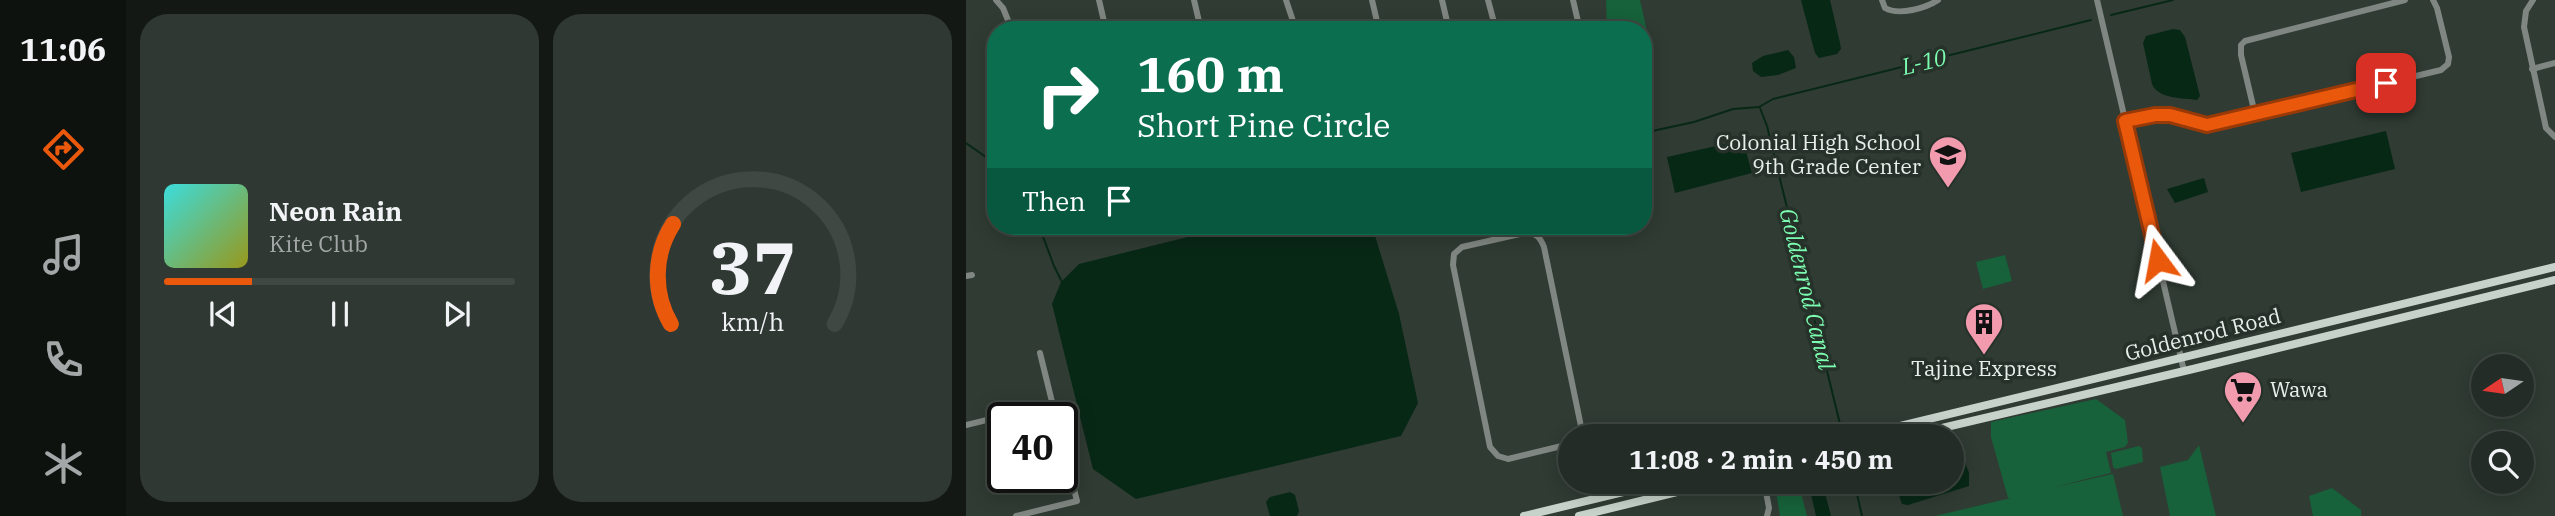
<!DOCTYPE html>
<meta charset="utf-8">
<style>
:root{--surface:#232c26;--page:#2f3832;--text:#f1f3f6;--muted:#a3a7a7;--line:#404843;--accent:#ea580c}
body{margin:0;font-family:"IBM Plex Serif",serif;background:var(--page);color:var(--text);height:100vh;display:flex;flex-direction:column;font-size:26px;white-space:nowrap}
*{box-sizing:border-box;margin:0}
p{font-size:23px;color:var(--muted)}
.icon{flex:none;width:38px;height:38px;fill:none;stroke:currentColor;stroke-width:2;stroke-linecap:round;stroke-linejoin:round}
.map{position:relative;flex:1;overflow:hidden}
.side{display:flex;flex-direction:column;gap:14px;padding:14px;background:#131815;width:840px}
.side>*{flex:none}
.top-card{position:absolute;left:21px;top:21px;width:665px;height:214px;border-radius:28px;box-shadow:0 4px 18px #0003,0 0 0 2px var(--line);background:#0b6e4f;color:#fff;overflow:hidden}
.needle{width:46px;rotate:257deg}
.buttons{position:absolute;left:1505px;top:354px;display:grid;gap:14px}
.buttons a{display:grid;place-items:center;width:63px;height:63px;border-radius:50%;background:var(--surface);box-shadow:0 4px 18px #0003,0 0 0 2px var(--line);font-size:35px}
.speed{position:absolute;left:21px;top:402px;display:flex;gap:14px;font-size:35px;font-weight:700;text-align:center}
.speed>*{display:grid;place-content:center;width:91px;height:91px;border-radius:50%;background:var(--surface);box-shadow:0 4px 18px #0003,0 0 0 2px var(--line);line-height:1}
.speed .limit{border:4px solid #111;border-radius:10px;background:#fff;color:#111}
.pin{position:absolute;display:grid;place-items:center;width:60px;height:60px;color:#fff;margin:-30px;border-radius:14px;box-shadow:0 4px 10px #0006}
.me{position:absolute;width:77px;margin:-38px;rotate:347deg;stroke-linejoin:round;filter:drop-shadow(0 0 5px #0008)}
.turn{display:flex;align-items:center;gap:24px;height:147px;padding:0 35px;font-size:32px}
.turn .icon{width:91px;height:91px;stroke-width:2.5}
.turn b{display:block;font-size:49px;line-height:60px}
.then{display:flex;align-items:center;height:66px;padding:0 35px;background:#0003;gap:14px;font-size:26px}
.side .card{flex:1;display:flex;flex-direction:column;justify-content:center;gap:10px;min-width:0;padding:0 24px;border-radius:28px;background:var(--page)}
.side .dial{align-items:center;gap:0}
.dial svg{height:182px;overflow:visible;fill:none;stroke:var(--line);stroke-width:7;stroke-linecap:round;text-anchor:middle}
.dial text{fill:var(--text);stroke:none}
.song{display:flex;align-items:center;gap:21px}
.cover{width:84px;height:84px;border-radius:10px;background:linear-gradient(135deg,hsl(180 70% 55%),hsl(60 70% 35%))}
.played{height:7px;border-radius:4px;background:linear-gradient(90deg,var(--accent) 25%,var(--line) 25%)}
.keys{display:flex;justify-content:space-around;direction:ltr}
.side .tiles{flex:1;display:grid;gap:14px;grid-template-columns:repeat(2,1fr)}
.trip{position:absolute;left:592px;top:424px;width:406px;height:70px;border-radius:35px;background:var(--surface);box-shadow:0 4px 18px #0003,0 0 0 2px var(--line);font-weight:800;line-height:70px;text-align:center}
main{display:flex;flex:1;min-height:0}
.menu{display:flex;flex-direction:column;width:126px;justify-content:space-around;align-items:center;background:#0e120f;color:var(--muted)}
.menu .icon{width:49px;height:49px}
.menu .current{color:var(--accent)}
.menu b{font-size:32px;color:var(--text)}
.map>svg:first-child{display:block}
.green{fill:#17623a}
.water{fill:#082816}
.lines{fill:none;stroke-linecap:round;stroke-linejoin:round}
.stream{stroke:#082816;stroke-width:2}
.minor{stroke:#808681;stroke-width:6}
.major{stroke:#c7d3ca;stroke-width:8}
.route-casing{stroke:#983908;stroke-width:18}
.route{stroke:#ea580c;stroke-width:12}
.labels{text-anchor:middle;stroke-width:7;stroke-linejoin:round;paint-order:stroke}
.poi-label{font-size:21px;fill:#e8efea;stroke:#253129;text-anchor:end}
.street-label{font-size:21px;fill:#e8efea;stroke:#253129}
.water-label{font-size:23px;font-style:italic;fill:#7cfcb0;stroke:#253129}
</style>
<main>
<nav class="menu">
<b>11:06</b>
<svg class="icon current" aria-label="directions" viewBox="0 0 24 24"><path d="M12 3l9 9-9 9-9-9zM9 14v-3h6M13 9l2 2-2 2"/></svg>
<svg class="icon" aria-label="music" viewBox="0 0 24 24"><path d="M9 18V5l10-2v13"/><circle cx="6" cy="18" r="3"/><circle cx="16" cy="16" r="3"/></svg>
<svg class="icon" aria-label="phone" viewBox="0 0 24 24"><path d="M5 4h4l2 5-3 2q2 4 5 5l2-3 5 2v4C11 20 4 13 5 4z"/></svg>
<svg class="icon" aria-label="climate" viewBox="0 0 24 24"><path d="M12 3v18M4 7l16 10M4 17L20 7"/></svg>
</nav>
<section class="side">
<div class="tiles">
<div class="card">
<div class="song"><i class="cover"></i><div><b>Neon Rain</b><p>Kite Club</p></div></div>
<div class="played"></div>
<div class="keys"><svg class="icon" aria-label="previous" viewBox="0 0 24 24"><path d="M18 5L8 12l10 7zM5 5v14"/></svg><svg class="icon" aria-label="pause" viewBox="0 0 24 24"><path d="M8 5v14M16 5v14"/></svg><svg class="icon" aria-label="next" viewBox="0 0 24 24"><path d="M6 5l10 7-10 7zM19 5v14"/></svg></div>
</div>
<div class="card dial"><svg viewBox="0 0 100 80">
<path d="M14 69A42 42 0 1 1 86 69"/>
<path d="M14 69A42 42 0 0 1 15 25" stroke="#ea580c"/>
<text x="50" y="56" font-size="32" font-weight="700">37</text>
<text x="50" y="72" font-size="11">km/h</text>
</svg></div>
</div>
</section>
<div class="map">
<svg width="1589" height="516" viewBox="0 0 1589 516">
<rect width="100%" height="100%" fill="#2f3b33"/>
<g class="green">
<polygon points="640,0 674,0 682,36 677,45 677,30 641,30"/>
<polygon points="1039,255 1046,281 1017,289 1010,262"/>
<polygon points="1130,399 1159,420 1162,443 1159,447 1140,452 1145,473 1084,488 1147,474 1157,516 969,516 1045,498 1042,498 1025,437 1025,422"/>
<polygon points="1233,445 1250,516 1204,516 1194,467 1222,460"/>
<polygon points="1173,446 1176,448 1177,462 1150,469 1147,467 1145,453"/>
<polygon points="813,481 832,481 841,516 814,516 810,491"/>
<polygon points="1366,488 1395,510 1395,516 1347,516 1343,496"/>
</g>
<g class="water">
<polygon points="835,0 864,0 874,43 875,49 871,54 853,58 849,53"/>
<path d="M 1207,29 L 1214,30 L 1219,37 L 1234,96 L 1231,100 C 1217,98 1192,99 1186,84 L 1177,43 L 1180,36 Z"/>
<polygon points="822,50 828,57 830,68 812,75 795,77 787,71 786,63 797,56"/>
<polygon points="1420,131 1429,169 1335,192 1325,153"/>
<polygon points="777,140 786,173 709,193 701,157"/>
<polygon points="1238,178 1242,192 1209,203 1201,189"/>
<polygon points="266,226 406,226 433,314 452,403 435,436 170,499 127,469 86,304 95,282 113,264"/>
<polygon points="987,447 994,449 1003,473 1003,486 942,505 936,504 928,481 985,481 985,448"/>
<polygon points="842,481 856,481 865,516 850,516"/>
<polygon points="324,492 329,495 333,511 331,516 304,516 300,502 304,497"/>
</g>
<g class="lines">
<g class="stream">
<polyline points="1145,15 1207,0"/>
<polyline points="794,108 801,126 874,424"/>
<polyline points="677,133 728,122 767,109 793,107 807,99 1125,20"/>
<polyline points="0,143 30,164"/>
<polyline points="73,226 88,266 96,282"/>
<polyline points="888,481 896,516"/>
</g>
<g class="minor">
<polyline points="30,0 37,8 46,30"/>
<polyline points="133,0 140,30"/>
<polyline points="228,0 235,30"/>
<polyline points="320,0 330,30"/>
<polyline points="406,0 413,30"/>
<polyline points="476,0 483,30"/>
<polyline points="522,0 530,30"/>
<polyline points="607,0 614,30"/>
<path d="M 916,0 L 919,8 C 933,16 960,8 972,0"/>
<polyline points="1131,0 1218,371"/>
<polyline points="1567,0 1560,11 1558,27 1580,128 1589,137"/>
<polyline points="1566,69 1589,63"/>
<polyline points="1289,114 1275,55 1275,45 1279,41 1439,0"/>
<polyline points="1159,121 1189,115 1204,115 1241,126 1475,70 1482,64 1483,57 1471,8 1467,0"/>
<polyline points="0,276 6,275"/>
<polyline points="74,353 90,418"/>
<polyline points="0,425 87,404"/>
<path d="M 604,444 L 542,459 L 532,456 L 524,447 L 487,265 L 488,254 L 496,247 L 558,233 C 570,232 574,237 578,247 L 617,436"/>
<polyline points="628,481 632,498"/>
<polyline points="798,481 803,508 801,516"/>
<polyline points="50,516 111,501 96,443"/>
</g>
<g class="major">
<polyline points="893,436 1589,267"/>
<polyline points="942,436 1227,369 1589,280"/>
<polyline points="558,516 703,481"/>
<polyline points="613,516 756,481"/>
</g>
</g>
<g class="lines">
<g class="route-casing">
<polyline id="route" points="1192,260 1159,121 1189,115 1204,115 1241,125 1420,83"/>
</g>
<use href="#route" class="route"/>
</g>
<defs>
<g id="school-pin" transform="scale(2.0125)"><path d="M0 17L-7.5 6A9.5 9.5 0 1 1 7.5 6Z" fill="#f29aae" stroke="#253129"/><path d="M0-5L7-2L0 1L-7-2ZM-4 1L0 2.5L4 1V4Q0 6-4 4Z" fill="#111"/></g>
<g id="building-pin" transform="scale(2.0125)"><path d="M0 17L-7.5 6A9.5 9.5 0 1 1 7.5 6Z" fill="#f29aae" stroke="#253129"/><path d="M-4-6H4V6H1V3H-1V6H-4ZM-2.5-4.3h1.7v1.8h-1.7ZM.8-4.3h1.7v1.8H.8ZM-2.5-1h1.7V.8h-1.7ZM.8-1h1.7V.8H.8Z" fill="#111"/></g>
<g id="supermarket-pin" transform="scale(2.0125)"><path d="M0 17L-7.5 6A9.5 9.5 0 1 1 7.5 6Z" fill="#f29aae" stroke="#253129"/><path d="M-6-5.5h2.5l.6 2H6L4.5 2H-2.5L-4.4-4H-6ZM-1.5 3.2a1.3 1.3 0 1 0 .1 0ZM3 3.2a1.3 1.3 0 1 0 .1 0Z" fill="#111"/></g>
</defs>
<g fill-rule="evenodd">
<use href="#school-pin" x="982" y="155"/>
<use href="#building-pin" x="1018" y="322"/>
<use href="#supermarket-pin" x="1277" y="390"/>
</g>
<g class="labels">
<g class="poi-label">
<text x="955" y="150">Colonial High School<tspan x="955" dy="24">9th Grade Center</tspan></text>
<text x="1018" y="376" text-anchor="middle">Tajine Express</text>
<text x="1304" y="397" text-anchor="start">Wawa</text>
</g>
<g class="street-label">
<text transform="translate(1237 335) rotate(-14)" y="7">Goldenrod Road</text>
</g>
<g class="water-label">
<text transform="translate(958 62) rotate(-14)" y="8">L-10</text>
<text transform="translate(841 289) rotate(76)" y="8">Goldenrod Canal</text>
</g>
</g>
</svg>
<div class="buttons">
<a><svg class="needle" viewBox="-14 -14 28 28"><path d="M0-13l5 13h-10z" fill="#e53935"/><path d="M0 13l5-13h-10z" fill="#a3a7a7"/></svg></a>
<a><svg class="icon" aria-label="search" viewBox="0 0 24 24"><circle cx="10" cy="10" r="6"/><path d="M15 15l6 6"/></svg></a>
</div>
<div class="speed"><div class="limit">40</div></div>
<div class="pin" style="left:1420px;top:83px;background:#d93025"><svg class="icon" aria-label="arrive" viewBox="0 0 24 24"><path d="M6 21V4h12l-3 4 3 4H6"/></svg></div>
<svg class="me" style="left:1192px;top:260px" viewBox="-20 -20 40 40"><path d="M0-17L14 15 0 8-14 15z" fill="#ea580c" stroke="#fff" stroke-width="4"/></svg>
<div class="trip">11:08 · 2 min · 450 m</div>
<div class="top-card">
<div class="turn"><svg class="icon" aria-label="right" viewBox="0 0 24 24"><path d="M7 20v-9h11M14 6l5 5-5 5"/></svg><div><b>160 m</b>Short Pine Circle</div></div>
<div class="then">Then<svg class="icon" aria-label="arrive" viewBox="0 0 24 24"><path d="M6 21V4h12l-3 4 3 4H6"/></svg></div>
</div>
</div>
</main>
